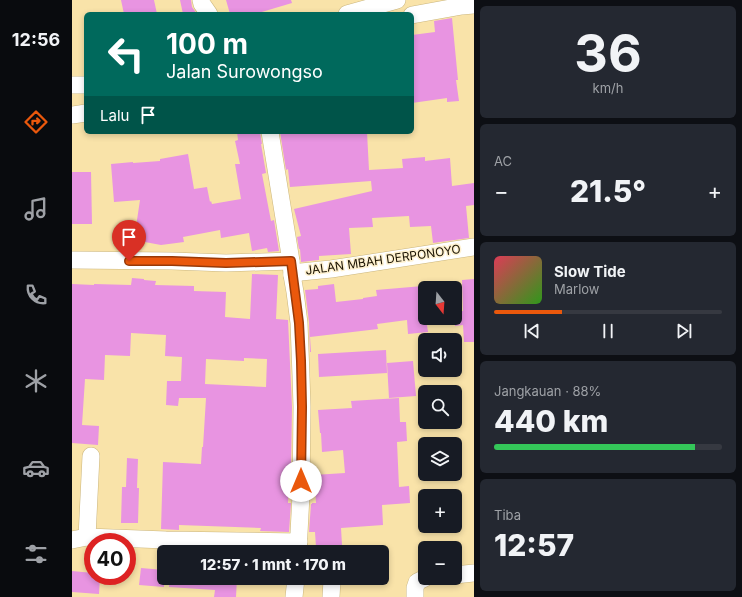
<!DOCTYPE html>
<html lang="id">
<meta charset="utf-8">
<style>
:root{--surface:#171b24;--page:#242831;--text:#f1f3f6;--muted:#9ea1a6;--line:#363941;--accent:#ea580c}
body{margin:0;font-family:Inter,sans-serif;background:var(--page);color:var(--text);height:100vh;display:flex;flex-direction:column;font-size:15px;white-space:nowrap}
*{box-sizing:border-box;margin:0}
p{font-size:13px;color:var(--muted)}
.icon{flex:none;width:22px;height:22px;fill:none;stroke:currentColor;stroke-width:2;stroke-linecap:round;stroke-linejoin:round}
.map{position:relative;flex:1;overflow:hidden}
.details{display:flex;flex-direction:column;gap:6px;padding:6px;background:#0d0f14;width:268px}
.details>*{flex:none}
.guide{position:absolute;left:12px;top:12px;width:330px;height:122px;border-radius:6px;box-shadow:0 2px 6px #0003;background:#00695c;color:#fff;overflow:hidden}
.needle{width:26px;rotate:163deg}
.buttons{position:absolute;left:346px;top:281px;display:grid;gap:8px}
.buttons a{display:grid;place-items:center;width:44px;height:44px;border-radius:6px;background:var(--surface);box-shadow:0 2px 6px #0003;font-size:20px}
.speed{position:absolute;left:12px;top:533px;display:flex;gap:8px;font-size:20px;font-weight:700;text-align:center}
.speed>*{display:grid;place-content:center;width:52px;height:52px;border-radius:50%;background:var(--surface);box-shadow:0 2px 6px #0003;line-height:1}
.speed .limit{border:6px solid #d22;background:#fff;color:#111}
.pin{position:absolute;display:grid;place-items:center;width:34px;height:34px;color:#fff;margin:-41px -17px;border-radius:50% 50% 50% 0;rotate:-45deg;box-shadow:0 0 4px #0007}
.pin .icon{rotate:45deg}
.me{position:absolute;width:44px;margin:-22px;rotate:0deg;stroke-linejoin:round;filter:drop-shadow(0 0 3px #0008)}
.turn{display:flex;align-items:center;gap:14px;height:84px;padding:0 16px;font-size:18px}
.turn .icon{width:52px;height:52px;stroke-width:2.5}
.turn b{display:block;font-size:28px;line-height:34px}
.then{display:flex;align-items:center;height:38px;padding:0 16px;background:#0003;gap:8px;font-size:15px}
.big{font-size:30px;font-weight:800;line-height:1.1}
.details .widget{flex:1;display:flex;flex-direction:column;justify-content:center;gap:6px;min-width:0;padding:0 14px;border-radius:6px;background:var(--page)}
.details .dial{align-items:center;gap:0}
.dial b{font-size:52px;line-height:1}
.song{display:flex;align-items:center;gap:12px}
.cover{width:48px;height:48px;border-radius:6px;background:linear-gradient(135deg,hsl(350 70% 55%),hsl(110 70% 35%))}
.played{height:4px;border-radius:2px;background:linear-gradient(90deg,var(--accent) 30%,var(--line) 30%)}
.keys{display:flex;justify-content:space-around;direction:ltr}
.heat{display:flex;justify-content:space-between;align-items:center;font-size:22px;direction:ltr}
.charge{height:6px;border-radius:3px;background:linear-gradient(90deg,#34c759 88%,var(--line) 0)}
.trip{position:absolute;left:85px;top:545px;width:232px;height:40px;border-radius:6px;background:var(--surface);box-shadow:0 2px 6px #0003;font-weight:800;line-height:40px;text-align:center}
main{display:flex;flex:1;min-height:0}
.dock{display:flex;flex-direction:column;width:72px;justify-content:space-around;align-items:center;background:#090b0e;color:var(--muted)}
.dock .icon{width:28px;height:28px}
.dock .on{color:var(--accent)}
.dock b{font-size:18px;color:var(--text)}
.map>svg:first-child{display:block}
.building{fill:#e894e1;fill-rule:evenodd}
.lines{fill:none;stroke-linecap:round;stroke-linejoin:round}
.minor-casing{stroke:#cbb67d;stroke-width:18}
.minor{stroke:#fff;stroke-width:17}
.route-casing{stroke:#983908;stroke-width:10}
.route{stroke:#ea580c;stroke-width:7}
.labels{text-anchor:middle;stroke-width:3;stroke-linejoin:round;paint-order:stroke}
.street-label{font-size:12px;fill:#191100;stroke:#fef1cf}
</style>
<main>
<nav class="dock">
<b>12:56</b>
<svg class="icon on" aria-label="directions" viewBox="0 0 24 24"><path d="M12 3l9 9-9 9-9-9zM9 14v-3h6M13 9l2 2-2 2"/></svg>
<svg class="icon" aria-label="music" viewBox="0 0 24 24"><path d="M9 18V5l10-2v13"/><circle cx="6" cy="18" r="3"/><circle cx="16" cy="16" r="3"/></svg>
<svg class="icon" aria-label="phone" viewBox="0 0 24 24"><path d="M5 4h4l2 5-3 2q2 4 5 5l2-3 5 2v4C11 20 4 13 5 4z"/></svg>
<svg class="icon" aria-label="climate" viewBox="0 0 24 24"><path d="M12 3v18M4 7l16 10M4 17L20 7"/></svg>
<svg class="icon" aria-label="car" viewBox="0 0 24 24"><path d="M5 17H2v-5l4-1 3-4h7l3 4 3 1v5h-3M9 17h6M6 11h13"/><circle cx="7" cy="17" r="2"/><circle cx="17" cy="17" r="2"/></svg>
<svg class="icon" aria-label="filters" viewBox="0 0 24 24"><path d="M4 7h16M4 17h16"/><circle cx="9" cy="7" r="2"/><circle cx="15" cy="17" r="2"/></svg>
</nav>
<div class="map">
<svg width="402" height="597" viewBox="0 0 402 597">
<rect width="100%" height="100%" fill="#f9e3a9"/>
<g class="building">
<polygon points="49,0 82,0 85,14 52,14"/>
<polygon points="108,0 119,0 120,7 125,14 111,14"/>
<polygon points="154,0 219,0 220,3 183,14 158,14"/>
<polygon points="380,18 386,80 384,80 387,101 375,102 375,98 340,103 340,35 363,32 362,21"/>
<polygon points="165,132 188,132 190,144 189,144 194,173 190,174 199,221 202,220 207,251 196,252 195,248 180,251 177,233 149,238 148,230 111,237 112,242 89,245 62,240 68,200 42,202 39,164 61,162 61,163 88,161 88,159 116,154 122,189 135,187 138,202 139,201 140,204 169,199 163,164 168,164 163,141 166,140"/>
<polygon points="208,132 220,132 220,133 233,132 265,132 265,134 295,132 297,170 331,168 330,159 353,157 353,161 378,158 380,186 402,183 402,205 394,206 397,238 361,243 359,226 338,227 337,216 300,218 301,227 277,228 279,254 247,256 247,260 229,262 228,249 227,249 225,237 229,236 222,209 300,191 299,181 218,187 216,169 214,170"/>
<polygon points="0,172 19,172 20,224 0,224"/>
<path d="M 180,274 L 206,275 L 204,319 L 216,320 L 220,407 L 219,468 L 218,468 L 216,503 L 219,503 L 217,532 L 188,531 L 189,528 L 107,525 L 107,530 L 89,529 L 91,462 L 129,464 L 130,447 L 131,447 L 134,398 L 107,398 L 106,406 L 94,405 L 95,381 L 109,381 L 110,357 L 93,356 L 94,335 L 59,333 L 58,356 L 33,355 L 32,380 L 13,379 L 10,425 L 27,426 L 26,445 L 0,443 L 0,284 L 22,285 L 22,284 L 59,285 L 60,278 L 72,279 L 72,280 L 84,281 L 83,285 L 122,286 L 122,291 L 154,292 L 153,317 L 178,319 ZM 172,358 L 195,359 L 194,387 L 133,384 L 134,359 L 172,361 Z"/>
<polygon points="402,279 402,342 392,342 391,325 383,326 383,311 391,311 390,280"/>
<polygon points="262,284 264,302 291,299 291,298 305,296 304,290 351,286 353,308 353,318 354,318 356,332 336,334 335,320 305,324 306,329 238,337 239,352 238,352 237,322 233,290 246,289 246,286"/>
<polygon points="314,350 315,373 247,377 246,354"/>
<polygon points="341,361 344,396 317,398 315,363"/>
<polygon points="327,398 328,422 334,422 335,441 325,442 327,487 337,486 338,503 310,505 311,525 269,528 270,545 244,547 243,532 237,532 239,504 240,504 240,503 244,503 242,475 273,473 271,450 250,452 249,433 248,433 246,410 280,408 279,401"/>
<polygon points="55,458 66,459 65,488 67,488 66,523 49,523 50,487 54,487"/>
<polygon points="69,568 92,570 92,587 67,585"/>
<polygon points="0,571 21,573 21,576 28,576 27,594 0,592"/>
<polygon points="98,578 165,578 164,597 142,597 143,590 97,587"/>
</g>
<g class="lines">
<g class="minor-casing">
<g id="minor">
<polyline points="129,0 130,4 137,14"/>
<polyline points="275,14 325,0"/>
<polyline points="340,15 390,6 402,5"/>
<polyline points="0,85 14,85"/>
<polyline points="0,115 14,113"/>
<polyline points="198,132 219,261 220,275 223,292 227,323 229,376 230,407 229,495 226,552"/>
<polyline points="0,260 100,261 154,263 219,261"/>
<polyline points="220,275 229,272 259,269 402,247"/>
<polyline points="15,537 19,456"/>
<polyline points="0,540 15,537 94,540 227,542"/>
<polyline points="383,575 402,573"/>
<polyline points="222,597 224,578"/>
<polyline points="259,597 260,580"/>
<polyline points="343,597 343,588 345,582 353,578"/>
</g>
</g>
<use href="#minor" class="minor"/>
</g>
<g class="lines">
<g class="route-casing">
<polyline id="route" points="57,261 100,261 154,263 219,261 227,323 229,361 230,407 229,481"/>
</g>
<use href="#route" class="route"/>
</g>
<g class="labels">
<g class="street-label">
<text transform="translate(311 260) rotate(-8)" y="4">JALAN MBAH DERPONOYO</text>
</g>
</g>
</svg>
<div class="buttons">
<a><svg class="needle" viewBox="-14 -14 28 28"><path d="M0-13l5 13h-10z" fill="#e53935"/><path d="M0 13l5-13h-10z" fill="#9ea1a6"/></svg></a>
<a><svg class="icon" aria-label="sound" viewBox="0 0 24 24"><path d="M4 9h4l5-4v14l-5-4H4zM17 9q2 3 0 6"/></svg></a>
<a><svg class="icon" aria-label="search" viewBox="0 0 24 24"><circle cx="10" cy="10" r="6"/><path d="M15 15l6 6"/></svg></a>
<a><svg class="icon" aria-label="layers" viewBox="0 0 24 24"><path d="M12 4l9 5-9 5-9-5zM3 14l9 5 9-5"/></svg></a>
<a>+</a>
<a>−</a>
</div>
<div class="speed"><div class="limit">40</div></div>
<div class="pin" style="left:57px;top:261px;background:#d93025"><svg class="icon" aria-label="arrive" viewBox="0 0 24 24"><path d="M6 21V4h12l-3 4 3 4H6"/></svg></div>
<svg class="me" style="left:229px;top:481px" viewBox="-20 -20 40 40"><circle r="19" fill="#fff"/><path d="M0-13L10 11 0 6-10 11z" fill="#ea580c"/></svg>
<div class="trip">12:57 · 1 mnt · 170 m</div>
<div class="guide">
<div class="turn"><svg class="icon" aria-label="left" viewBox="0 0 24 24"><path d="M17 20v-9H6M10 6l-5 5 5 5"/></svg><div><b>100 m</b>Jalan Surowongso</div></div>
<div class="then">Lalu<svg class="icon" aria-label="arrive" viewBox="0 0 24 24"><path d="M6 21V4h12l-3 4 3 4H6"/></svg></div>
</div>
</div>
<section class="details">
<div class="widget dial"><b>36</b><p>km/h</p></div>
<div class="widget"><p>AC</p>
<div class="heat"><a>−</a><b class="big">21.5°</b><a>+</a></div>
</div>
<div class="widget">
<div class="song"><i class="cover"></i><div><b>Slow Tide</b><p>Marlow</p></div></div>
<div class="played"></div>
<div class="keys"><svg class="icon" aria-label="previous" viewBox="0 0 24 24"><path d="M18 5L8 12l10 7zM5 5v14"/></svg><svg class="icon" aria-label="pause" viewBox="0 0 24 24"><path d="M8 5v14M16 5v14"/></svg><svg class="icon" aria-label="next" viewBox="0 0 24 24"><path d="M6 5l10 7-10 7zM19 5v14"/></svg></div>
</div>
<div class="widget"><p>Jangkauan · 88%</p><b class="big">440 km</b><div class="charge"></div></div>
<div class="widget"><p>Tiba</p><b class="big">12:57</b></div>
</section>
</main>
